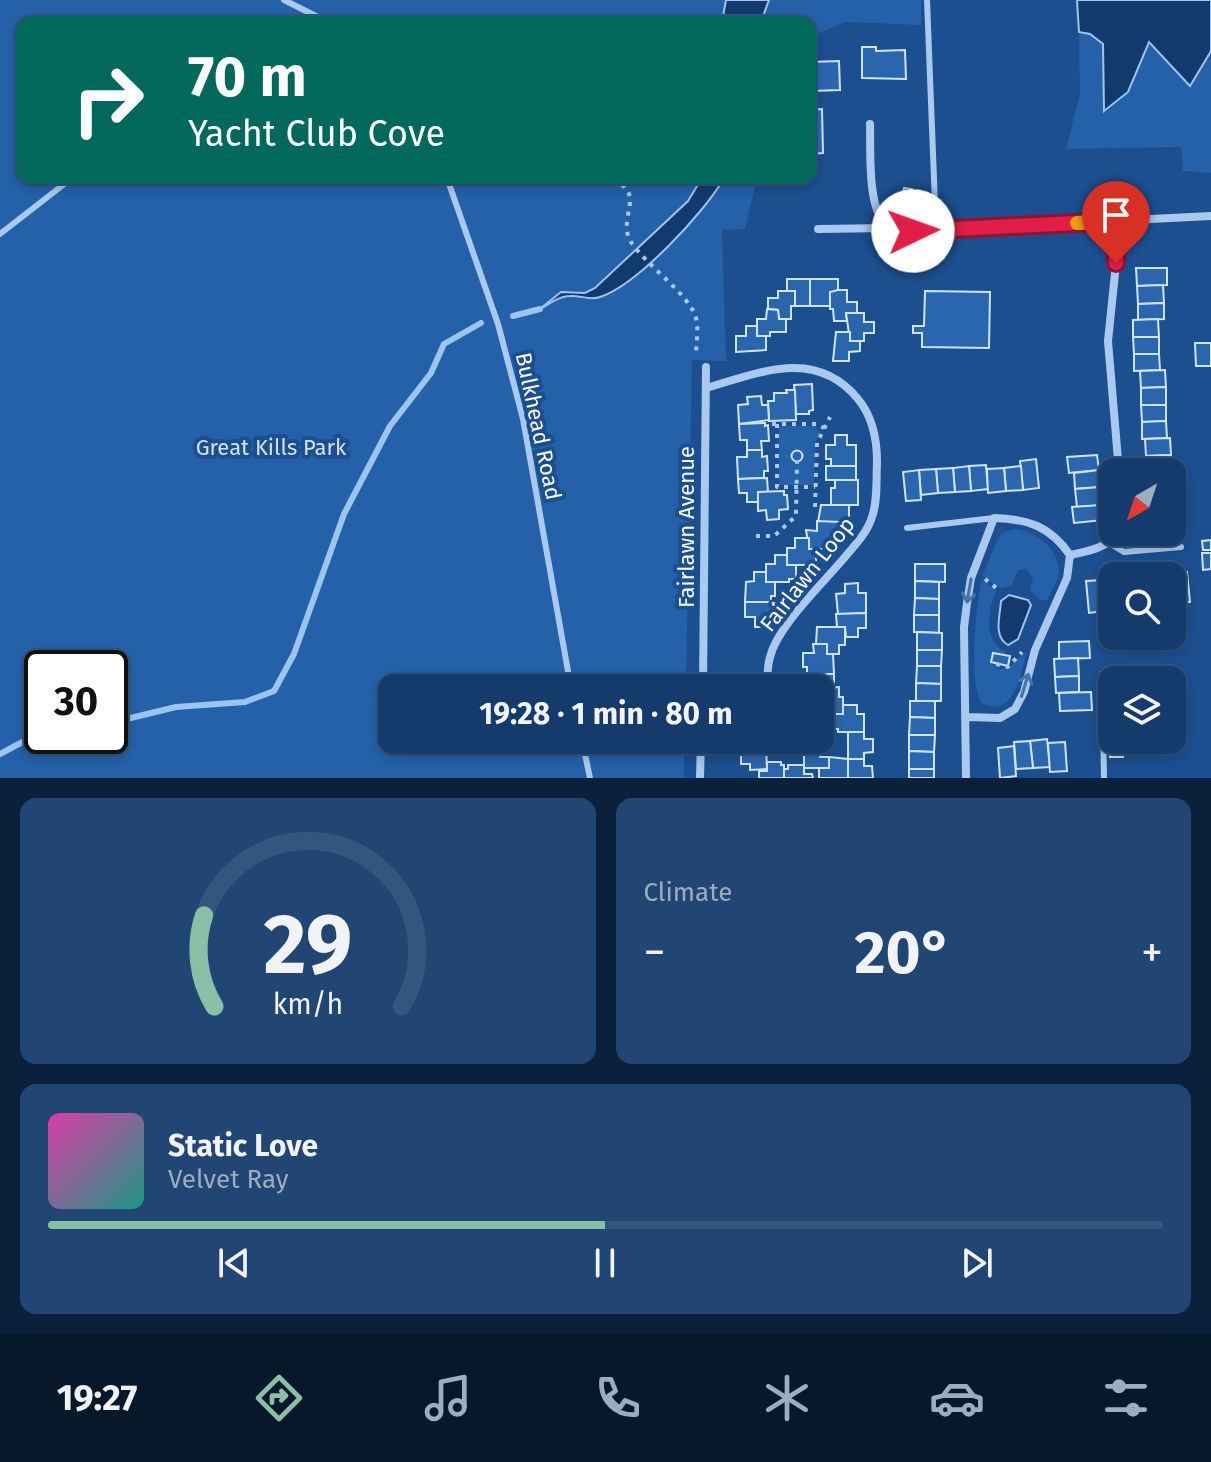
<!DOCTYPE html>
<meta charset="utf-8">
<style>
:root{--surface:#143b6b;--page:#214673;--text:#f1f3f6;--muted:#9dadc1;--line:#33557e;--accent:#8abfa5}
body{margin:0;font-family:"Fira Sans",sans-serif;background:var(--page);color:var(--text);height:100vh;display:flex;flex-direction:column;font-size:30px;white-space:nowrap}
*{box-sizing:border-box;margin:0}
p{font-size:26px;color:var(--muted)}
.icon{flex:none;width:44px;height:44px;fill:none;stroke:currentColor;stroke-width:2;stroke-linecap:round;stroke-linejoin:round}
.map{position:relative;height:778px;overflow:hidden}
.side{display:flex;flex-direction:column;gap:20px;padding:20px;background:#0b203b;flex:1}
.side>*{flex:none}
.hud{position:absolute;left:16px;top:16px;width:800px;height:168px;border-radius:16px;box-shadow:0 4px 12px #0003,0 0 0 2px var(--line);background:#00695c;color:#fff;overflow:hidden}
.needle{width:52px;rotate:219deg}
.controls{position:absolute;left:1098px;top:458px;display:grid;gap:16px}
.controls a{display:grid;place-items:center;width:88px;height:88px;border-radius:16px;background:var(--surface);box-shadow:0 4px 12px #0003,0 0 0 2px var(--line);font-size:40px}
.speed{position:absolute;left:24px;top:650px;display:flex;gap:16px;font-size:40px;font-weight:700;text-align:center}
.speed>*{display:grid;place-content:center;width:104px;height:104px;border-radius:50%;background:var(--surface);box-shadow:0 4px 12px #0003,0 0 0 2px var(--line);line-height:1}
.speed .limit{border:4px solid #111;border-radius:12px;background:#fff;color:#111}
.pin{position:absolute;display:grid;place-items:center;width:68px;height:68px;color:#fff;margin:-82px -34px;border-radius:50% 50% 50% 0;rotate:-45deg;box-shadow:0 0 8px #0007}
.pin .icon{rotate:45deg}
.me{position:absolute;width:88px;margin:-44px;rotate:87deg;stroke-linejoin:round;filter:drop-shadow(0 0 6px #0008)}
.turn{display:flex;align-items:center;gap:28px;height:168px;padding:0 40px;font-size:36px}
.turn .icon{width:104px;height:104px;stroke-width:2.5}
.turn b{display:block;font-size:56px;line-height:68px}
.big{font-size:60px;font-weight:700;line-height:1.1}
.side .widget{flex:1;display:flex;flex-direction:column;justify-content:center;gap:12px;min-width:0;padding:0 28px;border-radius:16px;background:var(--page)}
.side .dial{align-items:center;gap:0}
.dial svg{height:208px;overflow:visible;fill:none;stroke:var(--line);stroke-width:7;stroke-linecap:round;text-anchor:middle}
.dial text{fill:var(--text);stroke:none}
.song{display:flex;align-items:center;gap:24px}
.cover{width:96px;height:96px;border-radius:12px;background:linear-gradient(135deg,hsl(320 70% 55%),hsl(170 70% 35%))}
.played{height:8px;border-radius:4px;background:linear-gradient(90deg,var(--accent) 50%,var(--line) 50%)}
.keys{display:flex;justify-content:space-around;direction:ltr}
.heat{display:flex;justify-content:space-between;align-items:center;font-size:44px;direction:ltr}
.side .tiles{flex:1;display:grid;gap:20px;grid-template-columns:1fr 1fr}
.widget:last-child{grid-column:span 2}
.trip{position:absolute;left:378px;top:674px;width:456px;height:80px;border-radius:16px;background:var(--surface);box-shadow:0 4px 12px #0003,0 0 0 2px var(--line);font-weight:700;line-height:80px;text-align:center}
.tab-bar{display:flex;height:128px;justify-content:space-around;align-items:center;background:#08182b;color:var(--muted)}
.tab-bar .icon{width:56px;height:56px}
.tab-bar .selected{color:var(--accent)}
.tab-bar b{font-size:36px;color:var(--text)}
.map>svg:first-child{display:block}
.green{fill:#2461a8;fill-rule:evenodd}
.water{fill:#123a6d;stroke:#9cc4f0;stroke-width:2}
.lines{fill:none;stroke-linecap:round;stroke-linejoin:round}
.stream{stroke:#9cc4f0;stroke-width:6}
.building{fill:#2a66ad;stroke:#cfe3fa;stroke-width:2}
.path{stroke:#a9c9ee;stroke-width:4;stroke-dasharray:4 6;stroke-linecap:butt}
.lane{stroke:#a9c9ee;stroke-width:6}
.street{stroke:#a9c9ee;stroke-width:8}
.oneway{stroke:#4674ac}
.route-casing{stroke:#92132f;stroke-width:20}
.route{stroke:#e11d48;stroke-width:14}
.slow{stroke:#f59e0b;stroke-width:14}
.labels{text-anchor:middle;stroke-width:8;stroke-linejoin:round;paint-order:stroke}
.street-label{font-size:22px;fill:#fff;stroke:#1b4f8f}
.park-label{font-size:22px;fill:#cfe3fa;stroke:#1b4f8f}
</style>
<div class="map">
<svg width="1211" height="778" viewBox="0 0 1211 778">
<rect width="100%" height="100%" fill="#1b4f8f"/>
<g class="green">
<path d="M 0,0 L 921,0 L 921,25 L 845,22 L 810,37 L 810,22 L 22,22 L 22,178 L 757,178 L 745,229 L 722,230 L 726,361 L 692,360 L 686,688 L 392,688 L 392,740 L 684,740 L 684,778 L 0,778 ZM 42,668 L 110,668 L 110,736 L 42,736 Z"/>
<polygon points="1079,32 1090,34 1103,43 1104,109 1128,92 1149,41 1190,86 1211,51 1211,173 1183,171 1181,147 1066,149 1080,93"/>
<polygon points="779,426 816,426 820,433 815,443 814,485 779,485"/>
<path d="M 1015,529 C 1034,531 1058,548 1059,570 C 1059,580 1051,592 1047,600 L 1040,600 L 1030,590 L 1033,579 L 1027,569 L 1018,570 L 1011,586 L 1001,588 L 982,576 L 998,539 L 1002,533 Z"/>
<path d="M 982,579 L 997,591 C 987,609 983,643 1006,652 L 1006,655 L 993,653 L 992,664 L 998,669 L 1007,669 L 1026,652 C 1022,674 1013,720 982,703 C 968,687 976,602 982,579 Z"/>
</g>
<g class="water">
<polygon points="726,0 769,0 761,22 722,22"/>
<polygon points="1077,0 1211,0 1211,51 1190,86 1149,42 1128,92 1104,111 1103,44 1090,34 1079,32"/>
<path d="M 702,178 L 724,178 C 705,212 637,285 600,297 C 590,301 580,295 570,296 C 558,296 546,306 536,312 L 561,292 L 585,293 L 595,288 L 688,201 Z"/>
<path d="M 1009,595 L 1028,600 L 1031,605 L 1018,639 L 1008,645 C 993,636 1000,617 1001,601 Z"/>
</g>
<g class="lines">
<g class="stream">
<polyline points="513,316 540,309"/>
<polyline points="110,723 176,707 245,702 274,691 294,654 344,514 390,426 431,373 444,344 481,323"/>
<polyline points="0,754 28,739 44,736"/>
</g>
</g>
<g class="building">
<polygon points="862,47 876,47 876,51 905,50 906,79 862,78"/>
<polygon points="839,61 840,90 810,91 810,62"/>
<polygon points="822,109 823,153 810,154 810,110"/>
<polygon points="904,188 912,189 909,206 902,205"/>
<polygon points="1136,268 1167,268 1167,285 1137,286"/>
<polygon points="787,279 810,279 810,306 795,306 795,291 787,291"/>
<polygon points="810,279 838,279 838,292 830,292 830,306 810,306"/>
<polygon points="1163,285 1164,303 1138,304 1137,286"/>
<polygon points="838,290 847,290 847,302 857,302 857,313 846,313 847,321 834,321 833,309 830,309 830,292"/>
<polygon points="778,291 795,291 795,306 791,306 791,319 779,319 778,310 768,309 768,298 778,298"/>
<polygon points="925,291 990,292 989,348 922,347 922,333 913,333 913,326 924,326"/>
<polygon points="1164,303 1164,319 1138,320 1138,304"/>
<polygon points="767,309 778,310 779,319 786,319 786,332 770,332 770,336 757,336 757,319 766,319"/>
<polygon points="846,313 864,313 864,322 874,322 874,333 864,333 864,341 850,341"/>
<polygon points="1158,319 1159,337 1133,337 1133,320"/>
<polygon points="746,326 757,326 757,336 766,336 766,350 736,352 736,336 746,336"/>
<polygon points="836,332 850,332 850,341 860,341 860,351 849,352 849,361 833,361"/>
<polygon points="1133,337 1159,337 1159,354 1134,354"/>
<polygon points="1195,343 1211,343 1211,366 1196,366"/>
<polygon points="1134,354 1159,354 1160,370 1134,371"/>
<polygon points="1165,370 1166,387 1141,388 1140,371"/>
<polygon points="812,384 813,410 809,411 809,414 796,414 794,385"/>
<polygon points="1166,387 1166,405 1141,405 1141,388"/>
<polygon points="786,390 795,390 796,420 769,421 768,401 774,401 774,393 787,393"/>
<polygon points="761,396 762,405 768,405 769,420 739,424 738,405 748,404 747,397"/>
<polygon points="1141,405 1166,405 1166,421 1142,422"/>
<polygon points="1166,421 1167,438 1142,439 1142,422"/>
<polygon points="765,423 765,426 768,425 769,441 761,441 762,450 747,450 747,440 740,440 739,424"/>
<polygon points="835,435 847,435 847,445 856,445 856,466 831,466 831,459 826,459 826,445 835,445"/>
<polygon points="1170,438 1171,455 1146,456 1145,439"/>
<polygon points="747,450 762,450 762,457 767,456 768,471 764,471 764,478 738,479 737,457 747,457"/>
<circle cx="797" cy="456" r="5.5"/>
<polygon points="1097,455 1099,470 1069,473 1067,457"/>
<polygon points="1171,455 1171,472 1146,472 1146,456"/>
<polygon points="1036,459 1039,488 1023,490 1020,461"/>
<polygon points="986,465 988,489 971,491 969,466"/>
<rect x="826" y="466" width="30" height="14"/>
<polygon points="969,466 971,491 955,492 953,468"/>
<polygon points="1021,466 1023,490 1006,491 1004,468"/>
<polygon points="953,468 955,492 938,493 936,469"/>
<polygon points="1004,468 1006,491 988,493 987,469"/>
<polygon points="936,469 938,493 921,495 919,470"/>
<polygon points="919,470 921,500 906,501 903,472"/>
<polygon points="1099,470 1100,487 1075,489 1074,473"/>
<polygon points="767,478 768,492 758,492 759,502 747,502 747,493 739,493 738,479"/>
<polygon points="835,480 858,480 858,505 831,505 831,488 835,488"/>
<polygon points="1100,487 1102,505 1077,507 1075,489"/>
<rect x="1172" y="489" width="7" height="18"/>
<polygon points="784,491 784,495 787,495 788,509 779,510 779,519 767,520 766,510 758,511 758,492"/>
<polygon points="821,505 849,505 849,522 818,522"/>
<polygon points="1102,505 1103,520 1074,523 1072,507"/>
<polygon points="817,521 840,522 839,532 836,532 836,545 832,545 832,549 809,549 806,530 817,531"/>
<polygon points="795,538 809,538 809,549 816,549 816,563 810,562 810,565 787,565 787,548 795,548"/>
<polygon points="1211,540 1211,550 1203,550 1202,541"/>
<polygon points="1202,553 1211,553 1211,569 1203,570"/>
<polygon points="775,555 787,555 787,565 796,565 796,579 789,579 789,582 766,582 766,564 775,564"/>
<polygon points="915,564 945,564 945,582 915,581"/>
<polygon points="754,572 766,572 766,582 775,582 775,596 771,596 771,602 745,602 746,582 754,581"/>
<polygon points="1187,572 1190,602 1174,604 1171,573"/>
<polygon points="1102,580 1105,611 1089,613 1086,581"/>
<polygon points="915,581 939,582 939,599 915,598"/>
<polygon points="858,583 858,593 866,593 866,613 838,614 836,594 845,593 845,584"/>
<polygon points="1112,586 1112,611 1105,611 1103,587"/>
<polygon points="915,598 939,599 939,615 914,615"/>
<polygon points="745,602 775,602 774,617 767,617 767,627 755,627 755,617 745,617"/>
<polygon points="866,613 866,628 858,628 858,637 846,637 845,627 837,627 836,614"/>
<polygon points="914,615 939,615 939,633 914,632"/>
<polygon points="817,627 845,627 845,645 839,645 839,654 827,654 827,644 816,644"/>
<polygon points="917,632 942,633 942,650 917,650"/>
<polygon points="1089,641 1090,658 1059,659 1059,642"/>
<polygon points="813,644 827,644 827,654 833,654 834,674 807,674 807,667 803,667 803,653 814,653"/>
<polygon points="917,650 942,650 941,666 917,666"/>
<polygon points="993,653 1010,656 1008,666 991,662"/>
<polygon points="1078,658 1079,676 1055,677 1054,659"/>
<polygon points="917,666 941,666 941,684 916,683"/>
<polygon points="803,674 834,674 834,687 824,688 825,697 820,697 820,688 804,688"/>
<polygon points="1079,676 1079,692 1056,693 1055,677"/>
<polygon points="916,683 941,684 941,701 916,701"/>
<polygon points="839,687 839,697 843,697 843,714 820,714 820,697 825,697 824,688"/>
<polygon points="1091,692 1092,710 1060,711 1059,693"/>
<polygon points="910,701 935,701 935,718 910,717"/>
<polygon points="843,705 857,705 857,714 864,714 864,732 838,732 838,729 835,729 835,714 843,714"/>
<polygon points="1172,712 1174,751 1161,751 1161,740 1172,740"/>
<polygon points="910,717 935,718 935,735 909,735"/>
<polygon points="1110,719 1112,719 1112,740 1122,740 1123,757 1110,757"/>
<polygon points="848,732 864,732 864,739 873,739 873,752 864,753 864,759 848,759"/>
<polygon points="909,735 935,735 934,752 909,751"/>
<polygon points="1047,739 1050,767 1033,768 1030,741"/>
<polygon points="750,740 769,740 769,744 766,744 766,747 750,747"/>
<polygon points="1122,740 1135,740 1136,755 1123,755"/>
<polygon points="1135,740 1148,740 1148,754 1136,754"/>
<rect x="1148" y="740" width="13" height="13"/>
<polygon points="1030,741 1033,768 1016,769 1014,742"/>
<polygon points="1065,742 1067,771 1050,772 1048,743"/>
<polygon points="807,745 820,745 820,757 829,757 829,768 804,768 804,748"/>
<polygon points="1014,746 1016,776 1000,778 998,748"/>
<polygon points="750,747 766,747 767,769 750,770 750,764 741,764 741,750 750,750"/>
<polygon points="909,751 934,752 934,769 909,769"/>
<polygon points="829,757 848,759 848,778 819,778 819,768 829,768"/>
<polygon points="848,759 864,759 864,766 872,766 873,778 848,778"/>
<polygon points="767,762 781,762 781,765 784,765 784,778 759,778 759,771 767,771"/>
<polygon points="788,765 804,765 804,774 812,774 813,778 784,778 784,769 788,769"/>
<rect x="909" y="769" width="25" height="9"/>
</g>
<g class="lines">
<g class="path">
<path d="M 603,178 C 653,189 615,216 631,242 C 646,265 690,295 696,318 C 699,330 696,344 696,356"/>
<polyline points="772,424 817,424 824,428"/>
<polyline points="777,424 777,487 815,487"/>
<polyline points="815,507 817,443 830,417"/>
<polyline points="756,536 774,536 796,516 797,461"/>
<polyline points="985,579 999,590"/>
<polyline points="996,664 1008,667 1022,652"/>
</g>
<g class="lane">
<polyline points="284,0 328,22"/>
<polyline points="927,0 936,230"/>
<polyline points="447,178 498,324 523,419 571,688"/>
<polyline points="0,234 72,178"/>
<polyline points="907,528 994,518"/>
<polyline points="1109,543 1124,552 1181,547"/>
<polyline points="582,740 590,778"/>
<polyline points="1104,778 1102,673 1156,669"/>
</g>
<g class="street">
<path d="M 870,124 C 871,148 866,213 889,227 C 896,231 905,231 913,231 L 1211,216"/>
<polyline points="1116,221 1117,254 1108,341 1119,472"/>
<polyline points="818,229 889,228"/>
<path d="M 1070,555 C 1089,551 1107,548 1119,532"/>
<path d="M 703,684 L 767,684 C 768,674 767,664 771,654 C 780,624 824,582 845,557 C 855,545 867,533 872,517 C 878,500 876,480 877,462 C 877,439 873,417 858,399 C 815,347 759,373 706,388"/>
<polyline points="703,687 706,367"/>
<polyline points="700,778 701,740"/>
<path d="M 966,778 L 964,627 L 967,603 L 971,578 L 994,518 C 1028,519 1050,526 1070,555 L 1067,578 L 1035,650 L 1024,692 L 1015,709 L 1000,718 L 967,717"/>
</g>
</g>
<defs><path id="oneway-shaft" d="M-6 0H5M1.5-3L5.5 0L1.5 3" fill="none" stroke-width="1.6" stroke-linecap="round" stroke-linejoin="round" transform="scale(2)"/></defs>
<g class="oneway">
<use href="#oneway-shaft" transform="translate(969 591) rotate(100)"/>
<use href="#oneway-shaft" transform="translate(1025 685) rotate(-73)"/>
</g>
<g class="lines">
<g class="route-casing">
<polyline id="route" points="913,231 1116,221 1116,263"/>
</g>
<use href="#route" class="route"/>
<polyline class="slow" points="1077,223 1116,221 1116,231"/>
</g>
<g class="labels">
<g class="street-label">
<text transform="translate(539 426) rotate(78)" y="8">Bulkhead Road</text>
<text transform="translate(686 527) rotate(-90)" y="8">Fairlawn Avenue</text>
<text transform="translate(807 574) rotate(-52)" y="8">Fairlawn Loop</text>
</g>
<g class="park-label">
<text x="271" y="455">Great Kills Park</text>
</g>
</g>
</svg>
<div class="controls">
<a><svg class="needle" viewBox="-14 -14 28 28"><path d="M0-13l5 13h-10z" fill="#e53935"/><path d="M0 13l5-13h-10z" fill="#9dadc1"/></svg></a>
<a><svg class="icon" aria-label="search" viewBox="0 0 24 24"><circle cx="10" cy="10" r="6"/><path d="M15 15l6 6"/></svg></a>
<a><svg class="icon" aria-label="layers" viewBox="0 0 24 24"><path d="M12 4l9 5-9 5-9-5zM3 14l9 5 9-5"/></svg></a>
</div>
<div class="speed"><div class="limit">30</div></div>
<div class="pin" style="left:1116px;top:263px;background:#d93025"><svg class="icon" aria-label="arrive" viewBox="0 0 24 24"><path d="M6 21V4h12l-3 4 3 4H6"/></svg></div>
<svg class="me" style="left:913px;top:231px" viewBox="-20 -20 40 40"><circle r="19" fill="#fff"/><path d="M0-13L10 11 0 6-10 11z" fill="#e11d48"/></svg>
<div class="trip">19:28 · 1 min · 80 m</div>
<div class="hud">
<div class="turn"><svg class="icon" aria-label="right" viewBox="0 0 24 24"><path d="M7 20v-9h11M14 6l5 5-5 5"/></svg><div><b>70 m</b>Yacht Club Cove</div></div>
</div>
</div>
<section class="side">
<div class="tiles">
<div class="widget dial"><svg viewBox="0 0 100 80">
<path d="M14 69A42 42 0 1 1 86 69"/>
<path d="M14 69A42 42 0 0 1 10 34" stroke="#8abfa5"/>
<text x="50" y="56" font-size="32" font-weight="700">29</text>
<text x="50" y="72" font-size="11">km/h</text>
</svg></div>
<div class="widget"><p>Climate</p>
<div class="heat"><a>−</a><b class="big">20°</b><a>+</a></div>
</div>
<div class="widget">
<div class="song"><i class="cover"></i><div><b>Static Love</b><p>Velvet Ray</p></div></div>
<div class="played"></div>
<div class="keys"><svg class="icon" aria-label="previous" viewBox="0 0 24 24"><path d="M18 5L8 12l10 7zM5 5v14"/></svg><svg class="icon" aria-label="pause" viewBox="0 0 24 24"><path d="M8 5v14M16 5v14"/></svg><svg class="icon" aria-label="next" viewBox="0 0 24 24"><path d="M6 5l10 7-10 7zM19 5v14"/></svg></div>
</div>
</div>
</section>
<nav class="tab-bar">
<b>19:27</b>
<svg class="icon selected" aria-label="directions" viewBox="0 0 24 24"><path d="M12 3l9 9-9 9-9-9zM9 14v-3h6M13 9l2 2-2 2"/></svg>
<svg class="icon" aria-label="music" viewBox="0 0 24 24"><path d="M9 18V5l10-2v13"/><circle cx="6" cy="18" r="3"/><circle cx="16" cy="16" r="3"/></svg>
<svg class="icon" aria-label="phone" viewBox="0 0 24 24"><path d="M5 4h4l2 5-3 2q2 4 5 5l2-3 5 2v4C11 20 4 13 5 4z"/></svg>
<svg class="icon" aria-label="climate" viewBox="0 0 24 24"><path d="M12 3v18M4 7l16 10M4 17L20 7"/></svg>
<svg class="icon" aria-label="car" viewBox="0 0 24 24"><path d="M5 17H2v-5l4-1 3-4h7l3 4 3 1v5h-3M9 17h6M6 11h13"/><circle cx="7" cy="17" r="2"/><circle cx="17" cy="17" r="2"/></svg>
<svg class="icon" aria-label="filters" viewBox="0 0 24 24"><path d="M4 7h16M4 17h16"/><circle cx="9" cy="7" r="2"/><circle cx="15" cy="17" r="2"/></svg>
</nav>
